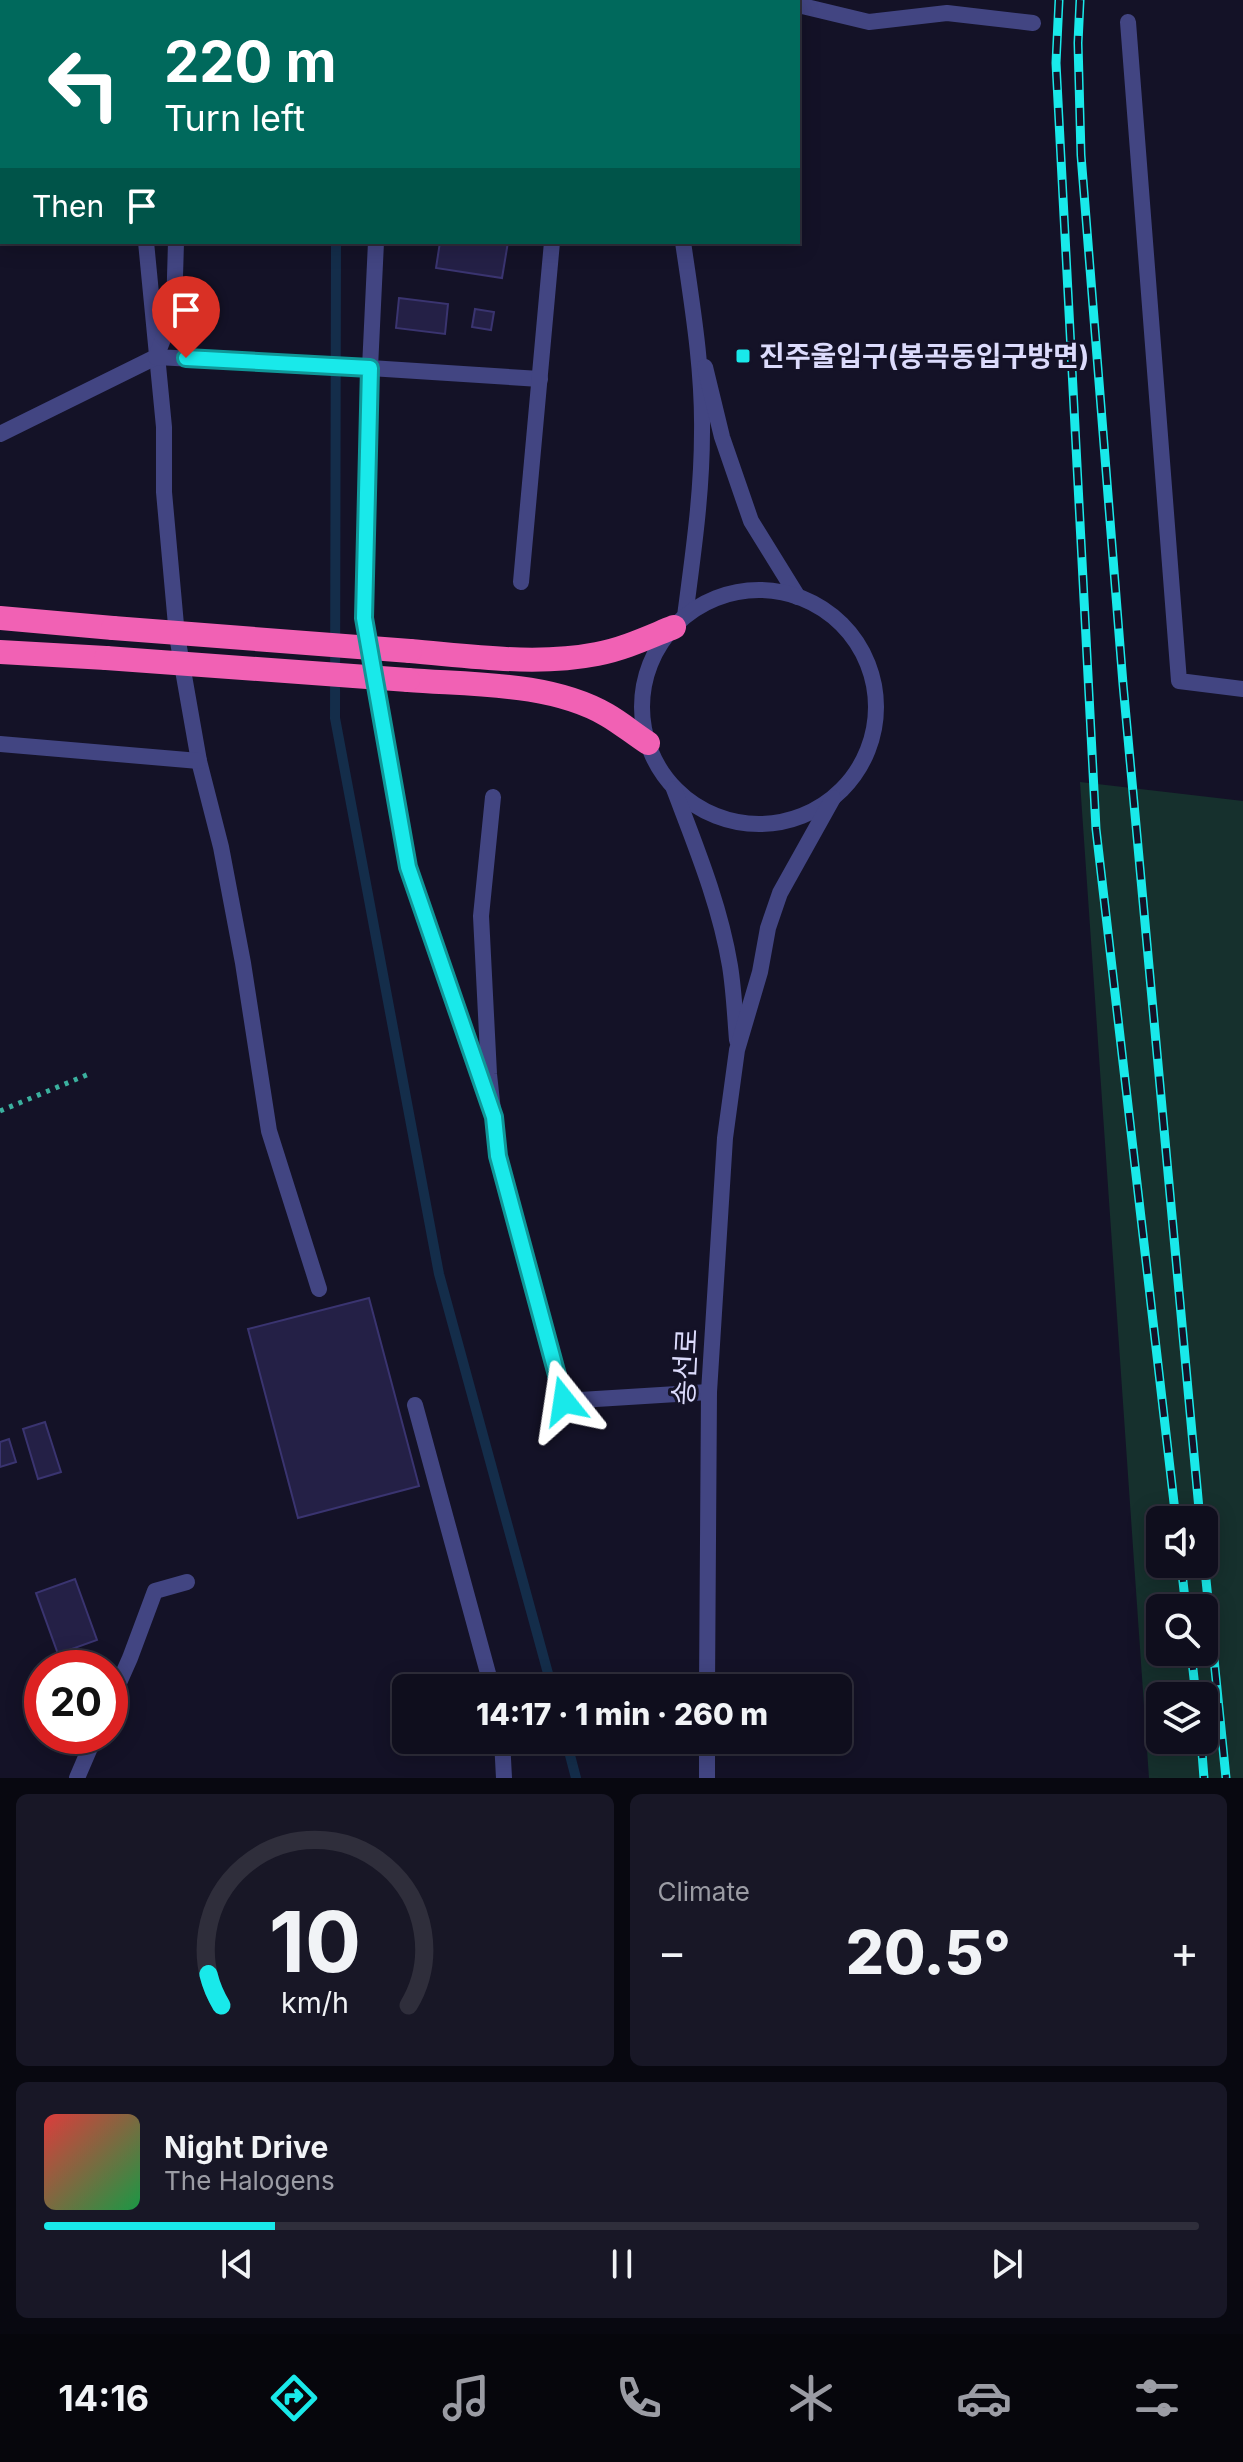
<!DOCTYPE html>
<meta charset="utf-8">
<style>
:root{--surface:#0f0e1d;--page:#181726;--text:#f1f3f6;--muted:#9b9ca4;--line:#2f2e3b;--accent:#19e9ea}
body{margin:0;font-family:Inter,"Noto Sans KR",sans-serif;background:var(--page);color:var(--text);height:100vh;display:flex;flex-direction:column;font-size:30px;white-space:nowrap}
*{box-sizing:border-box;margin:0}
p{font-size:26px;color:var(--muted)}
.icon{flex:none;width:44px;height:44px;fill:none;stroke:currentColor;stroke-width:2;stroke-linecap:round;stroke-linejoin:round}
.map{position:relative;height:1778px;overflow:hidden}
.side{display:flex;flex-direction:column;gap:16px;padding:16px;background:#080810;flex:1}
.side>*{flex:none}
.hud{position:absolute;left:0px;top:0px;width:800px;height:244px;box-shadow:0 4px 20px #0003,0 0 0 2px var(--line);background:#00695c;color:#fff;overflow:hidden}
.buttons{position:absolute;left:1146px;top:1506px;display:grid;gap:16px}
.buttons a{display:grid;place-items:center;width:72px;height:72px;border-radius:12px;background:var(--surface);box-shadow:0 4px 20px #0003,0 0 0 2px var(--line);font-size:40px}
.speed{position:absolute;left:24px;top:1650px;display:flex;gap:16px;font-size:40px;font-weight:700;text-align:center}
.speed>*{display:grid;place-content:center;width:104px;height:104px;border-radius:50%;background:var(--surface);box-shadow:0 4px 20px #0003,0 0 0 2px var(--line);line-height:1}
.speed .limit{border:12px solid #d22;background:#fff;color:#111}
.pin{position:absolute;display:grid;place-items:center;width:68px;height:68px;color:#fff;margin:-82px -34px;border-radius:50% 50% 50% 0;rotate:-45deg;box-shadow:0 0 8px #0007}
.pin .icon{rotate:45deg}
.me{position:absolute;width:88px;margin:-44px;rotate:345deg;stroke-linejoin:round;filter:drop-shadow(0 0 6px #0008)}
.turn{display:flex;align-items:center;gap:28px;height:168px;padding:0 32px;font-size:36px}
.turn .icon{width:104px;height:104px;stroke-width:2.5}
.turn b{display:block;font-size:56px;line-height:68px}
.then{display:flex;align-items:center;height:76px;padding:0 32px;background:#0003;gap:16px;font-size:30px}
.big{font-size:60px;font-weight:800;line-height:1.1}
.side .widget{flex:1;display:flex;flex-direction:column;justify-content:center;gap:12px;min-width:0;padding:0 28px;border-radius:12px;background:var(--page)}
.side .dial{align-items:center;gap:0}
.dial svg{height:208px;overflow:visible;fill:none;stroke:var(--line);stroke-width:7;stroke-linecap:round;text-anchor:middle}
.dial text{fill:var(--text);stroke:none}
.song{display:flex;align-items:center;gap:24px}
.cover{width:96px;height:96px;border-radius:12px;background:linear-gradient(135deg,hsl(0 70% 55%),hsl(140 70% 35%))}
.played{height:8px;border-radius:4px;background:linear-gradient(90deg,var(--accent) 20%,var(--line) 20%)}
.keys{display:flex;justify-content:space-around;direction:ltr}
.heat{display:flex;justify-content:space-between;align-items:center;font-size:44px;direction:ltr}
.side .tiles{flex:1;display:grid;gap:16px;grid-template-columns:1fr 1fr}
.widget:last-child{grid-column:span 2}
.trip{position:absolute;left:392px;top:1674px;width:460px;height:80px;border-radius:12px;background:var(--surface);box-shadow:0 4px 20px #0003,0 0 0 2px var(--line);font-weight:800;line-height:80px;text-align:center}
.tab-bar{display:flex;height:128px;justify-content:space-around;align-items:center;background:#06060c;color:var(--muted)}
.tab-bar .icon{width:56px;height:56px}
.tab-bar .selected{color:var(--accent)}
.tab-bar b{font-size:36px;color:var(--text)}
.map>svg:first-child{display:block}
.green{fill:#16302d;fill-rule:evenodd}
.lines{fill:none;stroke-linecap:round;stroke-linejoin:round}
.stream{stroke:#142d4a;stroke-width:10}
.building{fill:#242046;stroke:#3a3470;stroke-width:2}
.path{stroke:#3bb09e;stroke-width:5;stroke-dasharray:4 6;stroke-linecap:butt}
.service{stroke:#424582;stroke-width:16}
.minor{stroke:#424582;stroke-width:16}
.tertiary{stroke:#424582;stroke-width:16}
.motorway{stroke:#f161b4;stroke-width:24}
.rail-casing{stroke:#19e9ea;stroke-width:9}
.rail{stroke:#141227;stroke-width:6;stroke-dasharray:18;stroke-linecap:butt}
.motorway-bridge{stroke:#f161b4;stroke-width:24}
.route-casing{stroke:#109798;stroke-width:20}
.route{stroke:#19e9ea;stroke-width:14}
.poi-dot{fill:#19e9ea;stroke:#141227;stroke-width:3}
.labels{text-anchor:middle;stroke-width:6;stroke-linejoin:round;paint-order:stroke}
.poi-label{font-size:28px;font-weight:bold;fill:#dcdbfc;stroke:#141227;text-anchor:start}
.street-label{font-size:28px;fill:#dcdbfc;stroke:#141227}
</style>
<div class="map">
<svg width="1243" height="1778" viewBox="0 0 1243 1778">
<rect width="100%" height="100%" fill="#141227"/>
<path class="green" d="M 1080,782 L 1243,801 L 1243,1778 L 1149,1778 ZM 1160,1520 L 1204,1520 L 1204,1564 L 1160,1564 ZM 1160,1608 L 1204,1608 L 1204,1652 L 1160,1652 ZM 1160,1696 L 1204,1696 L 1204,1740 L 1160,1740 Z"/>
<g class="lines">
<g class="stream">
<polyline points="336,0 336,2"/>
<polyline points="336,242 335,718 439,1274 552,1688"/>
<polyline points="566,1740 576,1778"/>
</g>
</g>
<g class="building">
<polygon points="440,242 508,242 502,278 436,268"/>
<polygon points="399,298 448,304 445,334 396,328"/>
<polygon points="475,309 494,312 491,330 472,327"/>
<polygon points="369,1298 419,1486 298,1518 248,1329"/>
<polygon points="45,1422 61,1472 38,1479 23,1429"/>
<polygon points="9,1439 16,1462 0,1467 0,1442"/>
<polygon points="75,1579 97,1640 58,1654 36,1593"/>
</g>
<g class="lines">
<polyline class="path" points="0,1111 89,1074"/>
<g class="service">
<polyline points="60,0 61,2"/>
<polyline points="775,0 786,2"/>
<polyline points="399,2 400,0"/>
<polyline points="798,5 869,22 947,13 1033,23"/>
<polyline points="1128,22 1179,681 1243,689"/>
<polyline points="146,242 164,427 164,492 177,636 199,761 221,847 243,963 269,1131 319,1289"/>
<polyline points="376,242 370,368 364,618 408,867 494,1117"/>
<polyline points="370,368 540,379"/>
<polyline points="0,434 156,357"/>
<polyline points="521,582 552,242"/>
<polyline points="0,744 199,761"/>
<polyline points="493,797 481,916 489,1074 498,1156 564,1401 709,1392"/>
<polyline points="415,1405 492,1688"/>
<polyline points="110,1703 130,1658 155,1591 187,1582"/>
<polyline points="502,1740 504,1778"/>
<polyline points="77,1778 95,1736"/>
</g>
<g class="minor">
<polyline points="190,2 190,0"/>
<polyline points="176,242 174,311 156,357 370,368"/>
</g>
<g class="tertiary">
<polyline points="650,0 650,2"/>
<path d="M 683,242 C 692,304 703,369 702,432 C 702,494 693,555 685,616"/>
<polyline points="705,367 722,437 751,521 798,597"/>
<circle cx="759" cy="707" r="117"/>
<path d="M 674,789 C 696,847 720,905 730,966 C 734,991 735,1016 737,1040"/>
<polyline points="707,1688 709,1392 725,1138 737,1050 760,972 768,928 780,893 833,798"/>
<polyline points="707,1778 707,1740"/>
</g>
<g class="motorway">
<polyline points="0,618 113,628"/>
<path d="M 410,651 C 471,656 536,666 597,654 C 624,649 649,637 674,627"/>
<polyline points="0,652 106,658"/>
<path d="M 408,680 C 472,685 550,682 607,715 C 621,723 634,734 648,743"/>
</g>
<g class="rail-casing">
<g id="rail">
<polyline points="1059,0 1056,63 1096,829 1176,1520"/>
<polyline points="1080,0 1078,43 1081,155 1123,684 1200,1520"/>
<polyline points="1204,1560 1226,1778"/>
<polyline points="1181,1564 1186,1608"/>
<polyline points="1191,1652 1196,1696"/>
<polyline points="1201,1740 1204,1778"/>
</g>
</g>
<use href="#rail" class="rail"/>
<g class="motorway-bridge">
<polyline points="113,628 410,651"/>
<polyline points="106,658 408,680"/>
</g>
</g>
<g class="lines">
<g class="route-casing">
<polyline id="route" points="186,358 370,368 364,618 408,867 494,1117 498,1156 564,1401"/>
</g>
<use href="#route" class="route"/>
</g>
<rect class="poi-dot" x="735" y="348" width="16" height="16" rx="4"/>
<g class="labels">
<g class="poi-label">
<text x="759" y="366">진주울입구(봉곡동입구방면)</text>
</g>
<g class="street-label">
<text transform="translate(685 1367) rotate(-87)" y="10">송선로</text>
</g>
</g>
</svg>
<div class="buttons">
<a><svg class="icon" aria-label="sound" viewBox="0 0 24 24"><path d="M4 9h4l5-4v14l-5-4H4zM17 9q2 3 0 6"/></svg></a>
<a><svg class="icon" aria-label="search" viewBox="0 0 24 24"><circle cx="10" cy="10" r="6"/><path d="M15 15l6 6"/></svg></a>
<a><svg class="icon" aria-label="layers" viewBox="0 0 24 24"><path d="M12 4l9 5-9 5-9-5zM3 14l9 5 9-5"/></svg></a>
</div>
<div class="speed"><div class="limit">20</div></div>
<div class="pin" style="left:186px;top:358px;background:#d93025"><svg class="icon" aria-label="arrive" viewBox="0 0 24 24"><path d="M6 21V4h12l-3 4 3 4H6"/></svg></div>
<svg class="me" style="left:564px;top:1401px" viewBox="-20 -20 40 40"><path d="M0-17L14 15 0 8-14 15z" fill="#19e9ea" stroke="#fff" stroke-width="4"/></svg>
<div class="trip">14:17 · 1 min · 260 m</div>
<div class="hud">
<div class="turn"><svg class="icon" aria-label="left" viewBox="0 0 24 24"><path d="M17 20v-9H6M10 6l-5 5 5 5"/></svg><div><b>220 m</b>Turn left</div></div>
<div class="then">Then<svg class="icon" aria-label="arrive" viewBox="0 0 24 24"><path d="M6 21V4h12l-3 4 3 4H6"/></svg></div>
</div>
</div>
<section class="side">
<div class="tiles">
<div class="widget dial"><svg viewBox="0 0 100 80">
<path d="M14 69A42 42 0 1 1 86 69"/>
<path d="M14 69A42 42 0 0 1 9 57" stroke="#19e9ea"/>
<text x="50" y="56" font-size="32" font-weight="700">10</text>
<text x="50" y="72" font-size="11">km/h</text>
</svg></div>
<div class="widget"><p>Climate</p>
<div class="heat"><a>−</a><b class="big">20.5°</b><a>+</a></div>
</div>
<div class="widget">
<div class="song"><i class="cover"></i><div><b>Night Drive</b><p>The Halogens</p></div></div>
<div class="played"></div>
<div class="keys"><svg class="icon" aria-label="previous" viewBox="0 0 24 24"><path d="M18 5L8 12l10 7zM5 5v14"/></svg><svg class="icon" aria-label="pause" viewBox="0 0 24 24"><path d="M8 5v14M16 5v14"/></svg><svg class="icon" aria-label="next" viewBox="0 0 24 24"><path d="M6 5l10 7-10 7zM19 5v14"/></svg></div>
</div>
</div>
</section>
<nav class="tab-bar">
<b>14:16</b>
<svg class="icon selected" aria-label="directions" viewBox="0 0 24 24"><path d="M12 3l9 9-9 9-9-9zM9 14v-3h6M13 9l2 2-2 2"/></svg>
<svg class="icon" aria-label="music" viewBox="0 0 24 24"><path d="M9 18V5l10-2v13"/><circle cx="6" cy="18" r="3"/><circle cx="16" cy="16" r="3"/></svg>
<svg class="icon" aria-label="phone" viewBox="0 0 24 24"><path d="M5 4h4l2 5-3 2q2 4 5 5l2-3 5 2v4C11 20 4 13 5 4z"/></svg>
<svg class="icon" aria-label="climate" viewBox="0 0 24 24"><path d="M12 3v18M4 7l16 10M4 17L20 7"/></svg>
<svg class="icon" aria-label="car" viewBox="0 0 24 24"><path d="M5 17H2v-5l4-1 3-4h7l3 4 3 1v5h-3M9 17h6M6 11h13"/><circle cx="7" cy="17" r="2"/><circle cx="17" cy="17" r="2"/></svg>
<svg class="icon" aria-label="filters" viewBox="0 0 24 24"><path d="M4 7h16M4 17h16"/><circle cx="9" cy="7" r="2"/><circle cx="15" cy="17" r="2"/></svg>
</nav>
